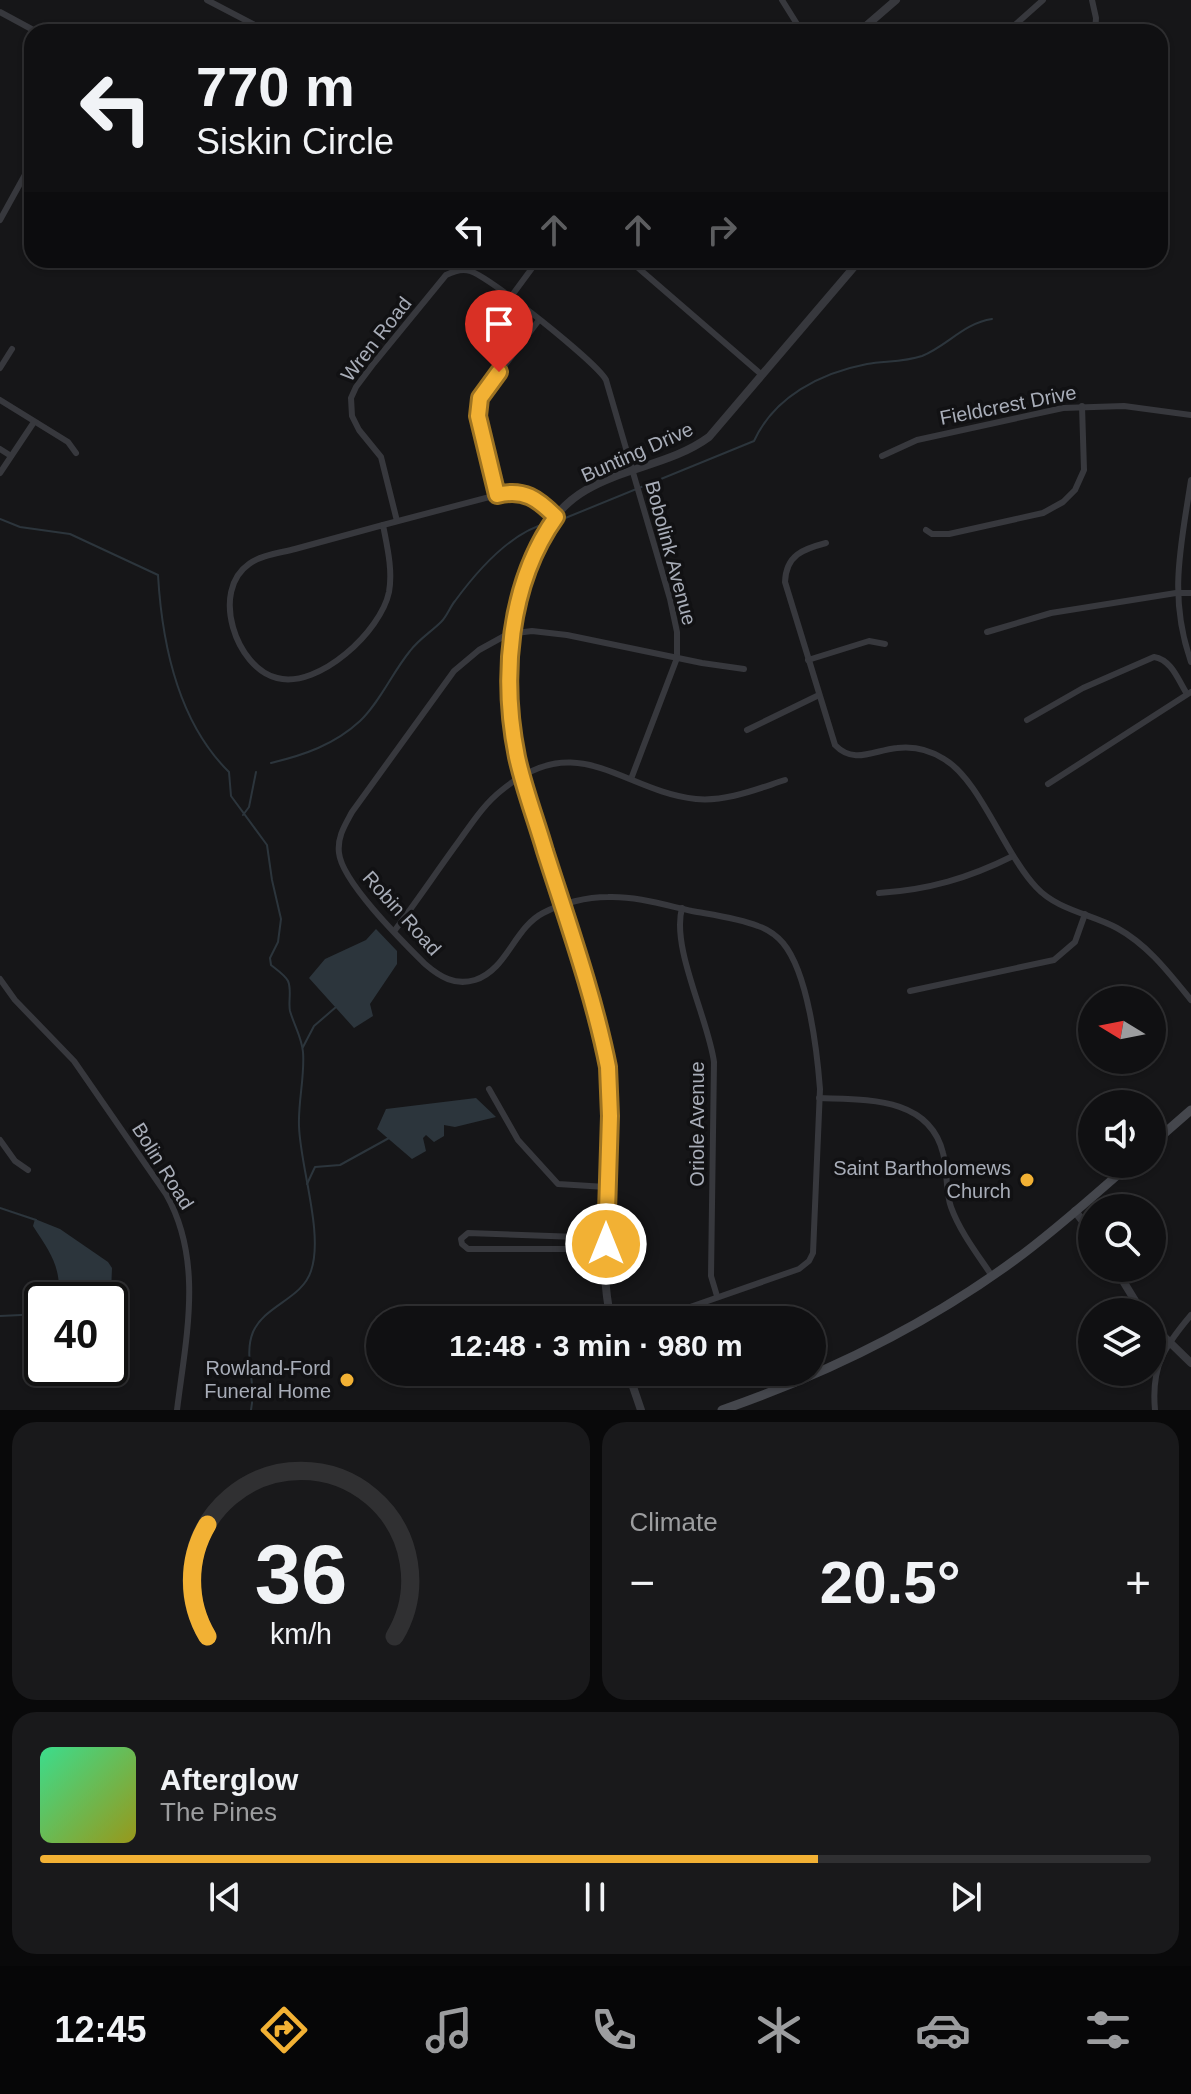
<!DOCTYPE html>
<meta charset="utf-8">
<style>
:root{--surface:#101012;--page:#19191b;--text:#f1f3f6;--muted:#9c9d9f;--line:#303032;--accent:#f2b134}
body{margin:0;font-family:Helvetica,sans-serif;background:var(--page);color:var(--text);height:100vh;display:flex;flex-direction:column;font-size:30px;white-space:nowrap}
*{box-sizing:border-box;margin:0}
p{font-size:26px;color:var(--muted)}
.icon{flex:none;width:44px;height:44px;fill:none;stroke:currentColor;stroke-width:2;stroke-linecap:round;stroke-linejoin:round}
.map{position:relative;height:1410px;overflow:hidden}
.side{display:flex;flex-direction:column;gap:12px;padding:12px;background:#09090a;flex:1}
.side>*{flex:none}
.guide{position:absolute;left:24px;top:24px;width:1144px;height:244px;border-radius:24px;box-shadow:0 2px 6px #0004,0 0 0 2px var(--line);background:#101012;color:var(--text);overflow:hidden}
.needle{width:52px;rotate:280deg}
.fabs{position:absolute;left:1078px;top:986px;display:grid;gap:16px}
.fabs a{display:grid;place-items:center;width:88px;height:88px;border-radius:50%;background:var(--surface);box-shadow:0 2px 6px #0004,0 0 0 2px var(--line);font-size:40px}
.speed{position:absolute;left:24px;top:1282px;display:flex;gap:16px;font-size:40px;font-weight:700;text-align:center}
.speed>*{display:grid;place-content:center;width:104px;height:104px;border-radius:50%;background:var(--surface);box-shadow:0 2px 6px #0004,0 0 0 2px var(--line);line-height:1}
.speed .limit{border:4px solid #111;border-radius:12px;background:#fff;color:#111}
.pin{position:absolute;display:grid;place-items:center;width:68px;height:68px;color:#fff;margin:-82px -34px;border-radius:50% 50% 50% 0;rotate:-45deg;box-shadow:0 0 8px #0007}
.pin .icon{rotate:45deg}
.me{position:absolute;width:88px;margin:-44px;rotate:0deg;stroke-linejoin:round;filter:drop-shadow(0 0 6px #0008)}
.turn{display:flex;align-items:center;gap:28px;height:168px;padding:0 40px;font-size:36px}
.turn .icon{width:104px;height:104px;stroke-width:2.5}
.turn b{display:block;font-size:56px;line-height:68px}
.lanes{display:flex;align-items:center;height:76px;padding:0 40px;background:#0003;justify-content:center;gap:40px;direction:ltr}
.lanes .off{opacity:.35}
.big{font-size:60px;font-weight:700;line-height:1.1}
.side .tile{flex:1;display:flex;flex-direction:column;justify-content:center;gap:12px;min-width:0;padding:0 28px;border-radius:24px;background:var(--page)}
.side .dial{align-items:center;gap:0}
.dial svg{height:208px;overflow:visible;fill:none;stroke:var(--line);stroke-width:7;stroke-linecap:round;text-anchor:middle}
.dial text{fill:var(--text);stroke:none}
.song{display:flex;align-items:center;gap:24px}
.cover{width:96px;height:96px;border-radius:12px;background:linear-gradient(135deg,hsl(150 70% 55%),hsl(60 70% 35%))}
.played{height:8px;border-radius:4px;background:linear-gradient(90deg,var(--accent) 70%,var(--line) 70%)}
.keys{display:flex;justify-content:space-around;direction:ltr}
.heat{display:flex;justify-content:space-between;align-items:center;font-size:44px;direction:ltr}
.side .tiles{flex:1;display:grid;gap:12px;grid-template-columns:1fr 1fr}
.tile:last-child{grid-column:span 2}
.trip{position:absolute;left:366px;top:1306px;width:460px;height:80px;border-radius:40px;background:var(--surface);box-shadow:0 2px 6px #0004,0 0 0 2px var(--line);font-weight:700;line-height:80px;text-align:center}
.tab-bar{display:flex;height:128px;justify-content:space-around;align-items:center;background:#060607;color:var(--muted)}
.tab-bar .icon{width:56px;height:56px}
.tab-bar .current{color:var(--accent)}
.tab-bar b{font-size:36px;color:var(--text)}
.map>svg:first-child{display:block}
.water{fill:#2c353c}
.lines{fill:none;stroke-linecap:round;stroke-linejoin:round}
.stream{stroke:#2c353c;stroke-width:2}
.minor{stroke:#37383d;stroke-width:6}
.tertiary{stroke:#37383d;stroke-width:8}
.secondary{stroke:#45474d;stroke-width:9}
.route-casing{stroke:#9d7322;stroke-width:20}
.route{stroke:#f2b134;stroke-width:14}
.poi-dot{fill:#f2b134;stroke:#111113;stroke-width:3}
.labels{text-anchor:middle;stroke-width:7;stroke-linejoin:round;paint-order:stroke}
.street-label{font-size:20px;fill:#a8adb8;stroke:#111113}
.poi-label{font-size:20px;fill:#a8adb8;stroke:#111113;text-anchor:end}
</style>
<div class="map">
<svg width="1191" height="1410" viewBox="0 0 1191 1410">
<rect width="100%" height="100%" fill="#161618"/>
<g class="water">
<polygon points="376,929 397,951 397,964 370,1004 373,1016 354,1028 309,978 325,959 366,940"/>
<polygon points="476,1098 496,1117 455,1127 444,1125 444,1136 434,1142 426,1135 423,1138 426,1151 412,1159 377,1129 386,1109"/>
<path d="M 35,1219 L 60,1229 L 108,1262 L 112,1268 L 110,1317 L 110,1300 L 59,1300 C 61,1266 51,1254 33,1226 Z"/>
</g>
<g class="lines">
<g class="stream">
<path d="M 0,519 L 20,527 L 70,534 L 158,575 C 162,644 178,722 229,772 L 231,796 L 267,845 L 272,880 L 281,919 L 278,942 L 270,958 L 271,965 C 276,969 285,975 288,981 C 292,990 288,1002 290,1011 C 294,1025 302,1038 303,1052 C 305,1076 298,1101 299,1126 C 300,1166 324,1234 311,1271 C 302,1299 265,1305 253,1332 C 243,1356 257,1384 251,1410"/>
<path d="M 558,521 L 754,441 C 774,397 820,373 867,364 C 885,361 904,362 922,356 C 947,346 964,323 992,319"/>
<path d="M 271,763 C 304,755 334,745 360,721 C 380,702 392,673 410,651 C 419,639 431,632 441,622 C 447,616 450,607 455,601 C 477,571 510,532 548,523"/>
<polyline points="243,815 249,807 256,772"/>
<polyline points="303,1047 314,1026 336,1007"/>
<polyline points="307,1184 315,1167 340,1165 389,1138"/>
<polyline points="0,1208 36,1220"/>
<polyline points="0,1316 42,1314"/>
</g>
<g class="minor">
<polyline points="207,0 268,32"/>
<polyline points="782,0 802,32"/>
<polyline points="1092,0 1096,18 1095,32"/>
<polyline points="0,12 37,32"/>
<polyline points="1007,32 1043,0"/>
<polyline points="0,220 32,162"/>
<polyline points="629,260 762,375"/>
<polyline points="957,260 958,262"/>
<polyline points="510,298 538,260"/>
<polyline points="0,368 12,349"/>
<polyline points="0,400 68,442 76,453"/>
<polyline points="0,449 11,456"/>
<polyline points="882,456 917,440 1063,408 1124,406 1191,415"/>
<polyline points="0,473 34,422"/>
<path d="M 1191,480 C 1181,546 1168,596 1191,662"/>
<polyline points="497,495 479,423 480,398 539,320"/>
<path d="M 397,521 L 381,457 L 359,430 L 352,416 L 351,398 L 356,387 L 374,363 L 446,275 C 454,271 462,268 470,271 C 490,277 597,363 606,380 L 670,599 L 677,632 L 677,658 L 631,779"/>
<path d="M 383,525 C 387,546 393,570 389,592 C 381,631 319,689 277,678 C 236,668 210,591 249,564 C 261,555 280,553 295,549 C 324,541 354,533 383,525 Z"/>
<polyline points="383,525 512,491 537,499 556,517"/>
<polyline points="926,530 932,534 949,534 1043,513 1063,502 1075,490 1084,470 1082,406"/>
<path d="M 826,543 C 803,549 786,555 785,582 L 835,745 C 854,765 874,750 897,748 C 914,746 930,750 944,759 C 980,780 1004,853 1036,887 C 1057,910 1091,914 1117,928 C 1148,945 1169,973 1191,1000"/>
<polyline points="987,632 1051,613 1176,593 1191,593"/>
<polyline points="808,660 869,641 885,644"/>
<path d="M 1027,720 L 1083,688 L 1154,657 C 1172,660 1178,680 1187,694"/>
<polyline points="747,730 819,695"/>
<polyline points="1048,784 1191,692"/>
<path d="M 879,893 C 928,890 969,878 1013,856"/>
<path d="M 682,908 C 671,948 708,1018 714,1062 L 711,1276 L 717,1296"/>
<path d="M 395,930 C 417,901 437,871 459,841 C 472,823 484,804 502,790 C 579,727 622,791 696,799 C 726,802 757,789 785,780"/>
<path d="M 0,979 L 15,1000 L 74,1061 L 166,1194 C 204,1261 186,1337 177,1410"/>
<polyline points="910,991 1054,960 1075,942 1085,914"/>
<polyline points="489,1089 518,1140 558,1184 606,1187"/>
<path d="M 819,1098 C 865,1100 929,1096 943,1153 C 948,1171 945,1190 951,1207 C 960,1232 978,1255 992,1276"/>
<polyline points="0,1140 15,1161 28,1170"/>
<polyline points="606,1249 468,1249 462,1244 461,1239 468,1233 606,1238"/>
<path d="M 653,1320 L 799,1269 L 809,1261 L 813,1253 L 820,1089 C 817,1050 808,973 783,943 C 776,935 767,929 758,926 C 738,918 714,915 692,911 C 665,905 636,896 608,897 C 587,897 562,903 543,913 C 514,928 507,970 475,980 C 455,986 440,977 425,964 C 403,942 342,882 339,853 C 337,837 345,825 352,812 L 454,671 L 479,650 L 508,634 L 532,631 L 567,635 L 702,663 L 744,669"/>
<path d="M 1155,1410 C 1151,1366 1164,1347 1191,1315"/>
</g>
<g class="tertiary">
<polyline points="859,32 896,0"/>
<polyline points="1075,1211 1092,1233"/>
<polyline points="1115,1268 1142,1312"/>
<path d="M 611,1320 C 593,1237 617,1151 608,1067 L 521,772 C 500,691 503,538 586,490 C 625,467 672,464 709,437 L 860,260"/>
<polyline points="1152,1325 1191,1363"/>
<polyline points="628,1372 641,1410"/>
</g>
<g class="secondary">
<polyline points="1152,1144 1191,1110"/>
<path d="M 722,1410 C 829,1373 932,1322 1023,1254 C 1060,1226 1095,1195 1130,1164"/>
</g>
</g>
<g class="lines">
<g class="route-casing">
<path id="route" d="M 499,372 L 480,398 L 478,416 L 497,495 C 524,488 538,499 556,517 C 508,584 501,678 517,757 C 524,789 536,820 545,851 C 567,920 594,996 608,1067 L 610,1116 L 606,1244"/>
</g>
<use href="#route" class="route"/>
</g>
<g class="poi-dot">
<circle cx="1027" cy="1180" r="8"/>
<circle cx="347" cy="1380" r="8"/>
</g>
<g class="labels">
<g class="street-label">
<text transform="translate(376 339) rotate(-52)" y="7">Wren Road</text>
<text transform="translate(1008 405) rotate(-11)" y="7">Fieldcrest Drive</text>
<text transform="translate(637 452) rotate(-24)" y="7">Bunting Drive</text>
<text transform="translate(671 553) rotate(75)" y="7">Bobolink Avenue</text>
<text transform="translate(402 913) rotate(48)" y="7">Robin Road</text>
<text transform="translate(697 1124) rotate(-90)" y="7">Oriole Avenue</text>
<text transform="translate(163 1166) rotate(58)" y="7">Bolin Road</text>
</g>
<g class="poi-label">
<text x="1011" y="1175">Saint Bartholomews<tspan x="1011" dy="23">Church</tspan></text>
<text x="331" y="1375">Rowland-Ford<tspan x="331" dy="23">Funeral Home</tspan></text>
</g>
</g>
</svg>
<div class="fabs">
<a><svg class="needle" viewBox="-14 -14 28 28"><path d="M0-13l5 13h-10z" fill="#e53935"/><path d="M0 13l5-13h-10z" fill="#9c9d9f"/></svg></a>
<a><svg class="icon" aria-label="sound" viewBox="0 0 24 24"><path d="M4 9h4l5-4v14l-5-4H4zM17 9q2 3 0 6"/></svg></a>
<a><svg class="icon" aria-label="search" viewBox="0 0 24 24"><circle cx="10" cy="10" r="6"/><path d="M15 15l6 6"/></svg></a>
<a><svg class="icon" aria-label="layers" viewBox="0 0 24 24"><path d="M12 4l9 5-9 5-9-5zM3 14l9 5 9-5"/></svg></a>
</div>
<div class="speed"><div class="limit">40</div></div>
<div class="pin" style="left:499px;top:372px;background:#d93025"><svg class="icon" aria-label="arrive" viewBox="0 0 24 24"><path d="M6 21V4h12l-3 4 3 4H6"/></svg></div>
<svg class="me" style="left:606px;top:1244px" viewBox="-20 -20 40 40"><circle r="17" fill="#f2b134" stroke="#fff" stroke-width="3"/><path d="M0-11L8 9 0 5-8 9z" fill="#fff"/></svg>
<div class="trip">12:48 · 3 min · 980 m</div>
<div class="guide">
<div class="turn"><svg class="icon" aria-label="left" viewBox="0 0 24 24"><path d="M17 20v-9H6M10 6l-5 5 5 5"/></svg><div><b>770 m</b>Siskin Circle</div></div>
<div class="lanes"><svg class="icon" aria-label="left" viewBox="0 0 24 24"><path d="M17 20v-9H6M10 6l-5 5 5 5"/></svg><svg class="icon off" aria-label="ahead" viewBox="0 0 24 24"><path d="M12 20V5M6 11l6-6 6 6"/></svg><svg class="icon off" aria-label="ahead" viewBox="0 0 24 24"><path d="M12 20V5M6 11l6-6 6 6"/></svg><svg class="icon off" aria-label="right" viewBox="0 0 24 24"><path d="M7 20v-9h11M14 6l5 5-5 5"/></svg></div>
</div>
</div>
<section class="side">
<div class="tiles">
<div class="tile dial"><svg viewBox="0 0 100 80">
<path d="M14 69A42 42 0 1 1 86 69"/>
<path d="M14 69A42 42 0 0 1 14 26" stroke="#f2b134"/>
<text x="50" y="56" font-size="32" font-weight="700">36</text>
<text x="50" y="72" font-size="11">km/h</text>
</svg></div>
<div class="tile"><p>Climate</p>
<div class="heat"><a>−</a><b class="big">20.5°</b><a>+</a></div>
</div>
<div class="tile">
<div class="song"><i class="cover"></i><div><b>Afterglow</b><p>The Pines</p></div></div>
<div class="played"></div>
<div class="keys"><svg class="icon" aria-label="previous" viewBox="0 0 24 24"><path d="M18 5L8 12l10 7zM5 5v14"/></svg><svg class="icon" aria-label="pause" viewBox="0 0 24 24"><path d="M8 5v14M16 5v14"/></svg><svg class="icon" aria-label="next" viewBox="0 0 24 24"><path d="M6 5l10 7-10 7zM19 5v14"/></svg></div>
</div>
</div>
</section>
<nav class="tab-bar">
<b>12:45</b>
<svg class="icon current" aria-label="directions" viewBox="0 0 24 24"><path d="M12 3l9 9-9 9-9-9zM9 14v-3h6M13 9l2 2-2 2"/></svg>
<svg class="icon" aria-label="music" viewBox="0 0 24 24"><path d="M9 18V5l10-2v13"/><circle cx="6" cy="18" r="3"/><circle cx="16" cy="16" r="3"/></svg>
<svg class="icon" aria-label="phone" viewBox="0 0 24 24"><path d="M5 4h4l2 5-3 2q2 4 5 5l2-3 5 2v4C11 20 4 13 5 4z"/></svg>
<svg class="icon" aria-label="climate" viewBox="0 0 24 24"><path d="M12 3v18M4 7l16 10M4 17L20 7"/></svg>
<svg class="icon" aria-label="car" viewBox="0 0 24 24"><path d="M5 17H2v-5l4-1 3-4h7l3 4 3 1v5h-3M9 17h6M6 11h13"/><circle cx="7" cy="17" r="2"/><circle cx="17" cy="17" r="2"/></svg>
<svg class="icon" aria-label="filters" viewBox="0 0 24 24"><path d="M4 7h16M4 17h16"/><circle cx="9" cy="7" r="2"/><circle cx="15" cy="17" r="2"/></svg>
</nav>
